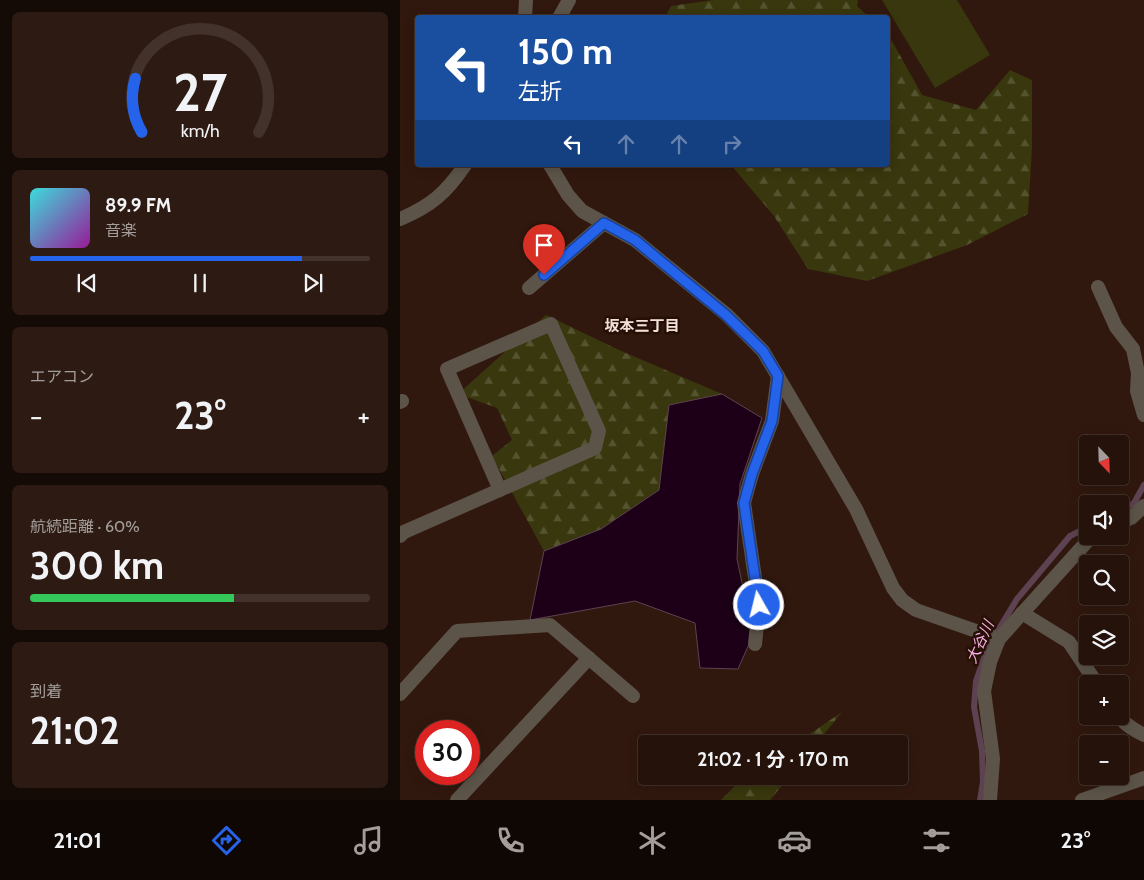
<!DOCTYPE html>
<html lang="ja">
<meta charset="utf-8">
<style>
:root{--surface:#25120a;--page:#2d1b13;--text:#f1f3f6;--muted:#a39e9c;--line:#42322b;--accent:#2563eb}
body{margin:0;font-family:Cabin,"Noto Sans JP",sans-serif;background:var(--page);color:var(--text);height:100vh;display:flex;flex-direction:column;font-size:19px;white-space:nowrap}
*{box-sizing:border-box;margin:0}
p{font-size:16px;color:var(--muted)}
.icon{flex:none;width:28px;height:28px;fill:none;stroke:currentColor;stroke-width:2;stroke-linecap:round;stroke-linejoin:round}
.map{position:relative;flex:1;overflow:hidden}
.side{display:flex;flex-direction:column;gap:12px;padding:12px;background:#140a06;width:400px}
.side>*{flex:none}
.hud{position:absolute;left:15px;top:15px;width:475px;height:152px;border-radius:5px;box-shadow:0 2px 12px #0003,0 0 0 1px var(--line);background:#1a4fa0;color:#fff;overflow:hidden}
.needle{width:32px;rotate:157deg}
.buttons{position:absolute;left:679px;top:435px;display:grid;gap:10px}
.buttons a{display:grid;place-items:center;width:50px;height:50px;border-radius:5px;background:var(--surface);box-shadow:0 2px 12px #0003,0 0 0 1px var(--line);font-size:25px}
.speed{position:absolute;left:15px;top:720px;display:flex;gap:10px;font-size:25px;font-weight:700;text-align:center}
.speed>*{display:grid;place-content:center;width:65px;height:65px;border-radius:50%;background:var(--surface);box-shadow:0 2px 12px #0003,0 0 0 1px var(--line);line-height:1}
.speed .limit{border:8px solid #d22;background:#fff;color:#111}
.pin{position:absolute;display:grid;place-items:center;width:42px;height:42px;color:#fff;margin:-51px -21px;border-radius:50% 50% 50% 0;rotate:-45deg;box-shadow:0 0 5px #0007}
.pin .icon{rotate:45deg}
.me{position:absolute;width:55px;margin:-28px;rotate:352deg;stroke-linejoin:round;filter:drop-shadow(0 0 4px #0008)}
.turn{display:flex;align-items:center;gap:18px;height:105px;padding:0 20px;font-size:22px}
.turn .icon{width:65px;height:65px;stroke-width:2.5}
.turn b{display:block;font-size:35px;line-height:42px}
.lanes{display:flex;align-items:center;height:48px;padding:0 20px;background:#0003;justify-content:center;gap:25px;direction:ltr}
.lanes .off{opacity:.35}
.big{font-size:38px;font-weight:700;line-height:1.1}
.side .card{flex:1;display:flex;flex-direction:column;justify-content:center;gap:8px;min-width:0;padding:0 18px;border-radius:8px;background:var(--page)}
.side .dial{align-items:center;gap:0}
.dial svg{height:130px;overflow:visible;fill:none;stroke:var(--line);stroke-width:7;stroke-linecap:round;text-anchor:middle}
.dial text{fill:var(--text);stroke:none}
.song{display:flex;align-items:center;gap:15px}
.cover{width:60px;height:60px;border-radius:8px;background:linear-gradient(135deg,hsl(180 70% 55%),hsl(300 70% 35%))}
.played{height:5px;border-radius:2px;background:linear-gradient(90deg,var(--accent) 80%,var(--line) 80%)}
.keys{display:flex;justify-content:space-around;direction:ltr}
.heat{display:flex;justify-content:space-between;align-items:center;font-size:28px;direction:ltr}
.charge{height:8px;border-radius:4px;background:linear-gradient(90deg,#34c759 60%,var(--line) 0)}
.trip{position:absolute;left:238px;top:735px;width:270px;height:50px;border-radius:5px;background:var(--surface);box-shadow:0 2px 12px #0003,0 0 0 1px var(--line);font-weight:700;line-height:50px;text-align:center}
.tab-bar{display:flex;height:80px;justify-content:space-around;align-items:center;background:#0f0704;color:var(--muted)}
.tab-bar .icon{width:35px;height:35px}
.tab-bar .selected{color:var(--accent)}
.tab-bar b{font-size:22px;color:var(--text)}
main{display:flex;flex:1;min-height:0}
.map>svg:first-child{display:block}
.forest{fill:url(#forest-firs)}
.pitch{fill:#38370d}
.water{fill:#1d0017;stroke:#5d4351}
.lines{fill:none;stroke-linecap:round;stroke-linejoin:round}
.stream{stroke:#5d4351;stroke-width:6}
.minor{stroke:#5c5449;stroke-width:14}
.route-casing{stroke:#184099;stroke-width:12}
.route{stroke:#2563eb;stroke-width:9}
.labels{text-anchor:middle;stroke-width:5;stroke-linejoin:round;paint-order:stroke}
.neighbourhood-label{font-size:15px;font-weight:bold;fill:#f2e0d9;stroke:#260f05}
.water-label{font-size:15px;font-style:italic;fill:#f6aee2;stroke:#260f05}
</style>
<main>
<section class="side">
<div class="card dial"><svg viewBox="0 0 100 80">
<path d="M14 69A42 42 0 1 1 86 69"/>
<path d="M14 69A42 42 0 0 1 10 36" stroke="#2563eb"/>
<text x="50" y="56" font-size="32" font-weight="700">27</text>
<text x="50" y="72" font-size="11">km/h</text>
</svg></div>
<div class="card">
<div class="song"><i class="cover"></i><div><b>89.9 FM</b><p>音楽</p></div></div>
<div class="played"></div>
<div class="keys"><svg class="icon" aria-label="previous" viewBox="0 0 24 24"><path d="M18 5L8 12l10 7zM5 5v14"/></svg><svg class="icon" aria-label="pause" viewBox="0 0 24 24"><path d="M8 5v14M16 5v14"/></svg><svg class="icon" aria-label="next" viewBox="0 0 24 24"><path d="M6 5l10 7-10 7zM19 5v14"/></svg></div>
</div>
<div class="card"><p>エアコン</p>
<div class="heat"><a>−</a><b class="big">23°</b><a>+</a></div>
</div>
<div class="card"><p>航続距離 · 60%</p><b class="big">300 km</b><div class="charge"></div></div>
<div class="card"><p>到着</p><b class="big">21:02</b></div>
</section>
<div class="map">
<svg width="744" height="800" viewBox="0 0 744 800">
<defs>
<pattern id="forest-firs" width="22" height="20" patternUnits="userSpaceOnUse" patternTransform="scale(1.25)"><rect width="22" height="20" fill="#38370d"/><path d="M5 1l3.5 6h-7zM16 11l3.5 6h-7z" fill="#555430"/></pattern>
</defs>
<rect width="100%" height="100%" fill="#31180e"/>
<g class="forest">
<polygon points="313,0 458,0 457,6 469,17 265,17 271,6"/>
<polygon points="488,36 492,41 522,95 576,110 610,70 632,80 632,148 628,214 567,245 467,281 408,269 374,216 331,165 488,165"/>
<polygon points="146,315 219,350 322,394 269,405 259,490 201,529 144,551 92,456 112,440 97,408 58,394"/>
<polygon points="442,712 416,744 395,744"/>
<polygon points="348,776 390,776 370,800 321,800 338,783"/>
</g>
<polygon class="pitch" points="482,0 557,0 590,55 535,88"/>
<polygon class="water" points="322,394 362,418 340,484 337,559 353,635 338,669 300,668 295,623 235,601 130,620 144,551 201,529 259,490 269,405"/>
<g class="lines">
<g class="stream">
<polyline points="720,511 734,503 744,485"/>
<polyline points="580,800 583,782 582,751 574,707 576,681 588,647 617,599 670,536 688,527"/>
</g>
<g class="minor">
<polyline points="125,18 126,0"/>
<polyline points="159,18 169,0"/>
<polyline points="150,165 168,195 182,211 235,240 327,315 363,351 456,509 493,588 502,600 516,610 599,639"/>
<path d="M 0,219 C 31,206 46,193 65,165"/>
<polyline points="698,287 716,327 733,349 738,373 737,391 744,415"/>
<polyline points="129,288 204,223"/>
<polyline points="0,402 2,401"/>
<polyline points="720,523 731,518 744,506"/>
<polyline points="0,536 4,532 195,448 199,431 151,324 47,369 100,490"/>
<polyline points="622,613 669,642 697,684"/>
<polyline points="355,644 359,605 344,503 352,474 372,421 378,376"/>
<polyline points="0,694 57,631 150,625 233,696"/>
<path d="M 719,716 C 725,725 734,730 744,735"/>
<polyline points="57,800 189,658"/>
<polyline points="590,800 593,759 584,691 590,662 599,639 692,536"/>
<polyline points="682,800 744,778"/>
</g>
</g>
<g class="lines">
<g class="route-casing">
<polyline id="route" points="144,275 204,223 235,240 326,315 363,351 378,376 372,421 352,474 344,503 359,605"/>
</g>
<use href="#route" class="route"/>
</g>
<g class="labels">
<g class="neighbourhood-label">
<text x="242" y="331">坂本三丁目</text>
</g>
<g class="water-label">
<text transform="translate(580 642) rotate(-65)" y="5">大谷川</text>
</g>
</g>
</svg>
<div class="buttons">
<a><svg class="needle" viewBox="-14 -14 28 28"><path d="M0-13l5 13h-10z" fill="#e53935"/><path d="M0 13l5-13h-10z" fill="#a39e9c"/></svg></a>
<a><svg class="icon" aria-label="sound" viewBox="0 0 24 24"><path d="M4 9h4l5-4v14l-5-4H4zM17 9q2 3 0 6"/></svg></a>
<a><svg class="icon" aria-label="search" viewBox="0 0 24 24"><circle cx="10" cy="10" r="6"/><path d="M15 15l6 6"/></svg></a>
<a><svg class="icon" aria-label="layers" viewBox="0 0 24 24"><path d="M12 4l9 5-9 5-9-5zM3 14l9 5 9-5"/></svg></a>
<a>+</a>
<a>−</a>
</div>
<div class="speed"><div class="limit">30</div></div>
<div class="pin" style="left:144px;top:275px;background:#d93025"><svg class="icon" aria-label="arrive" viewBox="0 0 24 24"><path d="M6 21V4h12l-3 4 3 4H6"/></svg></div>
<svg class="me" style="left:359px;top:605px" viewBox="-20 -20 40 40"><circle r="17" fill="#2563eb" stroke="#fff" stroke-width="3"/><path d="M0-11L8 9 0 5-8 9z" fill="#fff"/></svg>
<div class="trip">21:02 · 1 分 · 170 m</div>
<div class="hud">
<div class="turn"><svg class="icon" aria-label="left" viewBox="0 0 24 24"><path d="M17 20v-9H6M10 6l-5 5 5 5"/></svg><div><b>150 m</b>左折</div></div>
<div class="lanes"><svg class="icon" aria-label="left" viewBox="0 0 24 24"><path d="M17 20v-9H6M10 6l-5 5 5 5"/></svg><svg class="icon off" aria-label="ahead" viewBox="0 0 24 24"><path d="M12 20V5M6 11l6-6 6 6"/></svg><svg class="icon off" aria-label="ahead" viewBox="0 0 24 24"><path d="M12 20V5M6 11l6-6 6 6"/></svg><svg class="icon off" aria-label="right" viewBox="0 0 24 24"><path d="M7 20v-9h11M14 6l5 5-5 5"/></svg></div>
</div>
</div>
</main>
<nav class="tab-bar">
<b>21:01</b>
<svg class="icon selected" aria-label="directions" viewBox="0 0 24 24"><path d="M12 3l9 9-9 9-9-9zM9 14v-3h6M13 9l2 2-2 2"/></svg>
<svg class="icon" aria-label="music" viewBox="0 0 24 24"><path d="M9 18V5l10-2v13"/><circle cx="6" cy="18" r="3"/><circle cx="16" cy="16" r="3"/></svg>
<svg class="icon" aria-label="phone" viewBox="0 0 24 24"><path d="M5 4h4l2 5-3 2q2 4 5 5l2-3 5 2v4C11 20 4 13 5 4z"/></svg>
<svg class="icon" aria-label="climate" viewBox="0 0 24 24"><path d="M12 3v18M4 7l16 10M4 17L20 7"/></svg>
<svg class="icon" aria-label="car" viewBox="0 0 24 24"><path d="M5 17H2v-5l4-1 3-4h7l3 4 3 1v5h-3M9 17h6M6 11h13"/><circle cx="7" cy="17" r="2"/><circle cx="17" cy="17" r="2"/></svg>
<svg class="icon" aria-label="filters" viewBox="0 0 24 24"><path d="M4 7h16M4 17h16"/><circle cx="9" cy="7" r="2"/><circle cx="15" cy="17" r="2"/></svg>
<b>23°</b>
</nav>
